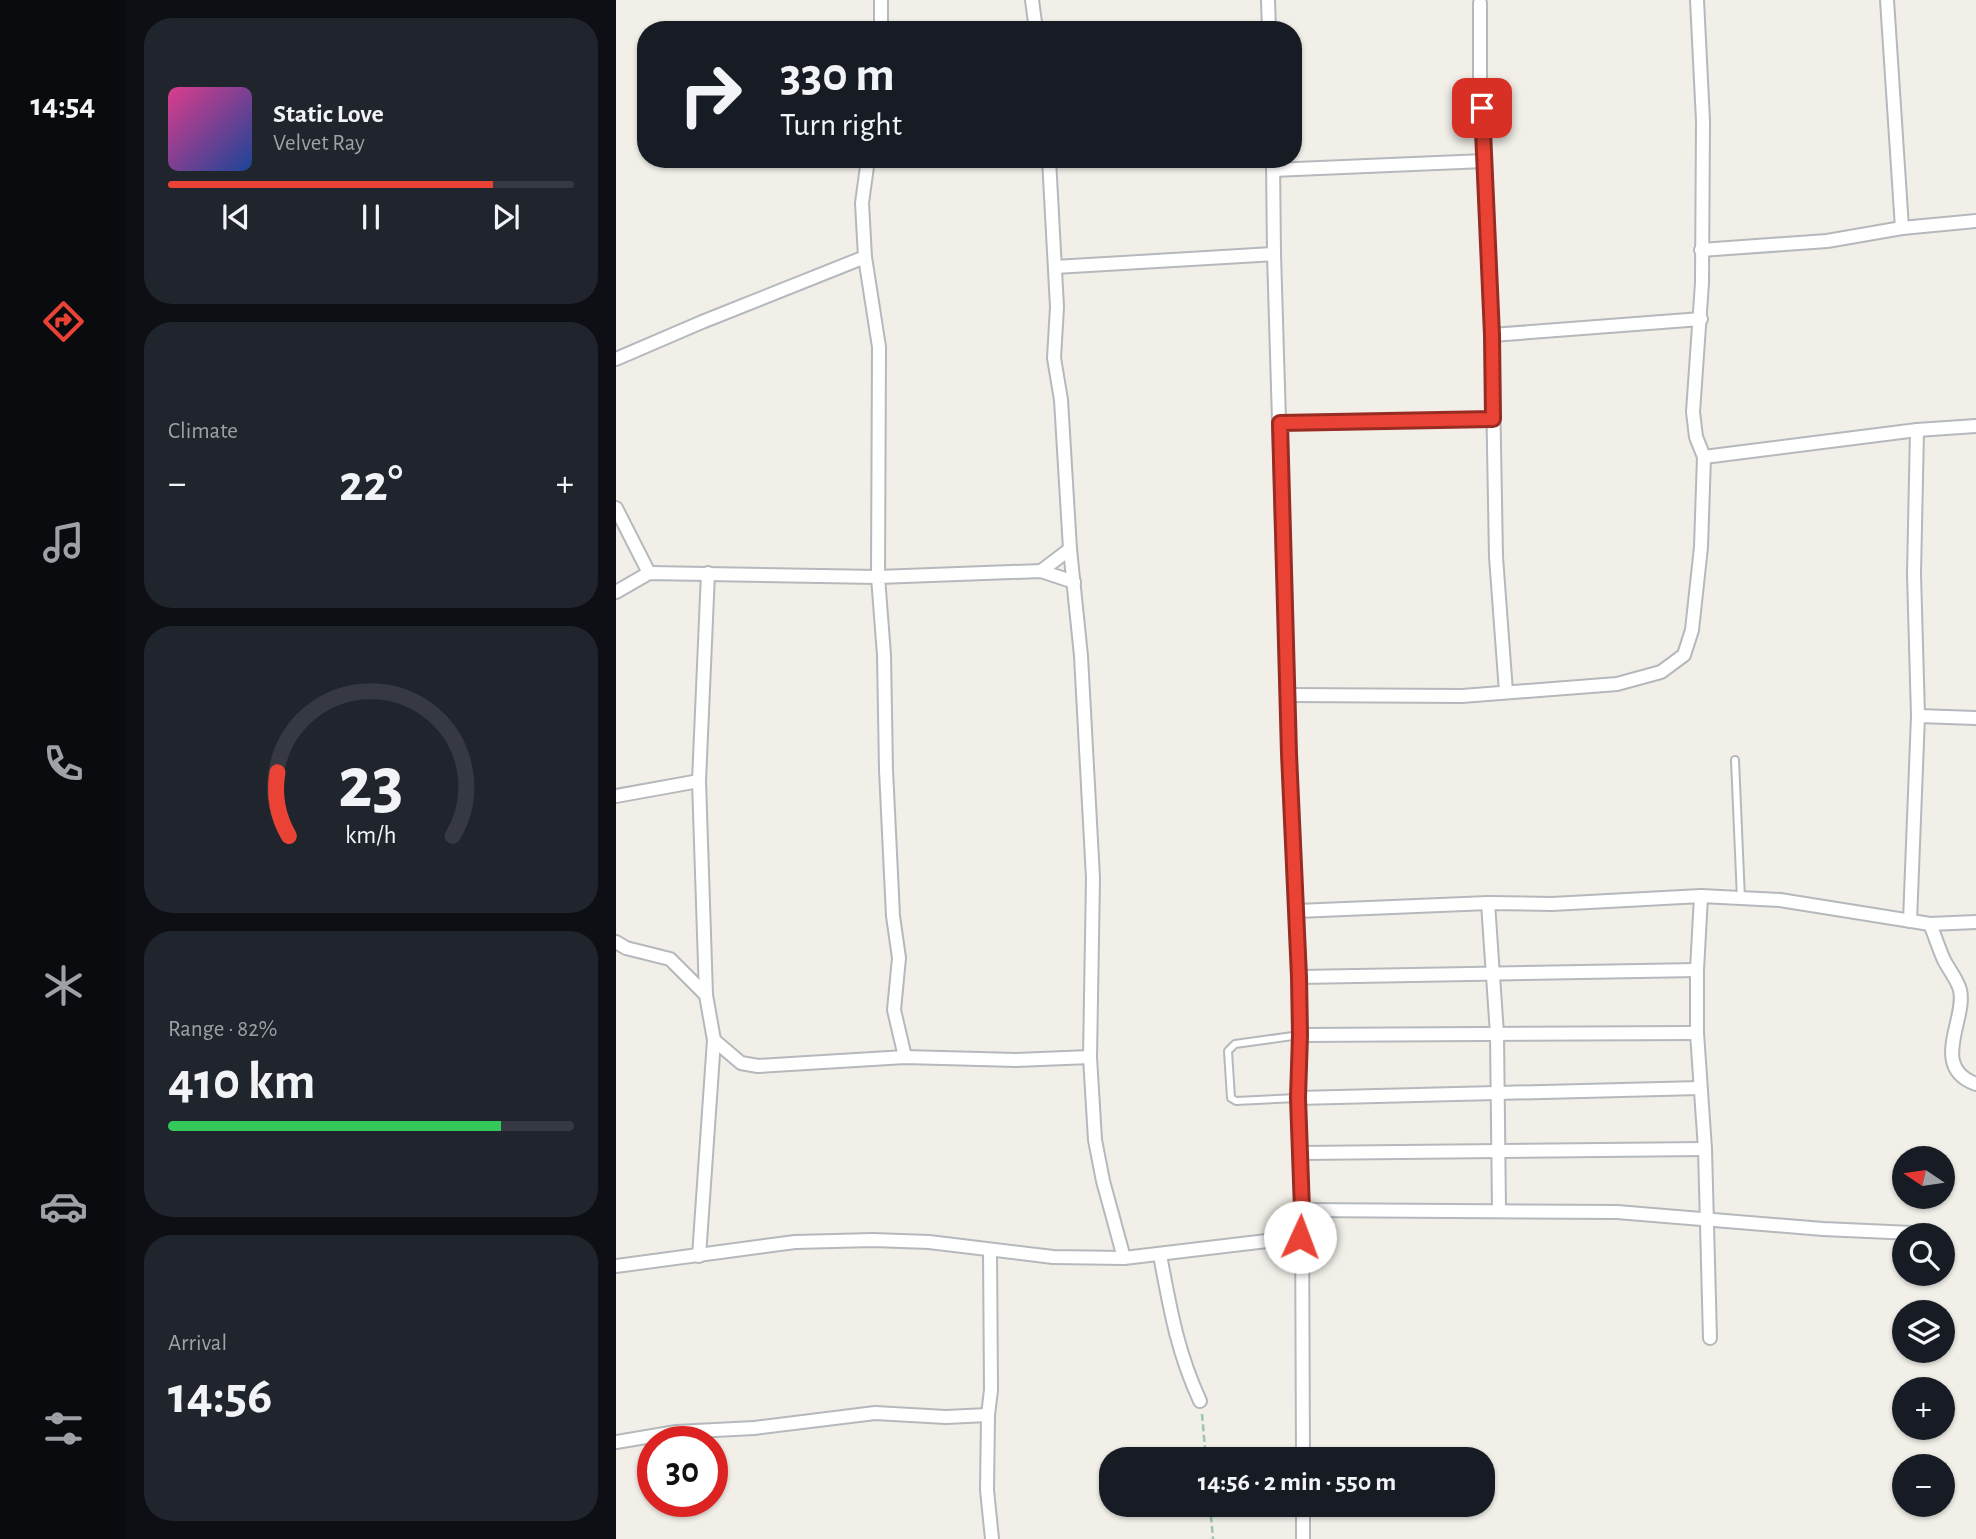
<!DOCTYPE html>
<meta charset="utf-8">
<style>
:root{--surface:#171b24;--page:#20242c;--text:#f1f3f6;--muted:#9ea1a6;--line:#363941;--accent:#ea4335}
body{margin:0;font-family:"Alegreya Sans",sans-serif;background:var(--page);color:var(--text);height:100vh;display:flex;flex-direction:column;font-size:26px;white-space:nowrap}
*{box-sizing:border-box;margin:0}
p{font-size:23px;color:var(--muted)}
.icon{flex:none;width:38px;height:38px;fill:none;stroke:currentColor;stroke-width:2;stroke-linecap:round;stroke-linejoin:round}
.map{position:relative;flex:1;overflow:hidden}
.details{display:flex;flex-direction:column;gap:18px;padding:18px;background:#0d0f14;width:490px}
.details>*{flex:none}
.hud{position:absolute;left:21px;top:21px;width:665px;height:147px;border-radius:28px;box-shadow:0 2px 5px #0004;background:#171b24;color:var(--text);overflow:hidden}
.needle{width:46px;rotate:283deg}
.buttons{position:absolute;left:1276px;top:1146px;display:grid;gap:14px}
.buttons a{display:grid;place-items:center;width:63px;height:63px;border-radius:50%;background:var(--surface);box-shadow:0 2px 5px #0004;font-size:35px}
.speed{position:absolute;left:21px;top:1426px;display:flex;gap:14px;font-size:35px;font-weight:700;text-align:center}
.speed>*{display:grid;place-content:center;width:91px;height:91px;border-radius:50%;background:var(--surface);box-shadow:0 2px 5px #0004;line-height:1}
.speed .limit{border:10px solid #d22;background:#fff;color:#111}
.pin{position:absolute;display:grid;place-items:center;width:60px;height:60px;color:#fff;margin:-30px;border-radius:14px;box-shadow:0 4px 10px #0006}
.me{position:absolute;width:77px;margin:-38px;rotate:2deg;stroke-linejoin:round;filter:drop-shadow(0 0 5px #0008)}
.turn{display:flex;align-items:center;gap:24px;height:147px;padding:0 28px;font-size:32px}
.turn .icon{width:91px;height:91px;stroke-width:2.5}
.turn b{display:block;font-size:49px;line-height:60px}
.big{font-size:52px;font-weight:700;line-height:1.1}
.details .widget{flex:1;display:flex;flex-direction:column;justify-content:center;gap:10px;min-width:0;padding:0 24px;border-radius:28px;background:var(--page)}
.details .dial{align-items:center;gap:0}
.dial svg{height:182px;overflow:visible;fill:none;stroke:var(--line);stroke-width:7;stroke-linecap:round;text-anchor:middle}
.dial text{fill:var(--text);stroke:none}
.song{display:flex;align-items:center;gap:21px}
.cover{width:84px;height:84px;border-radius:10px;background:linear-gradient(135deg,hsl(330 70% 55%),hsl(220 70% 35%))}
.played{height:7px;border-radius:4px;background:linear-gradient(90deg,var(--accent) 80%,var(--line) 80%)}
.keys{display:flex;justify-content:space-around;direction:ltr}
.heat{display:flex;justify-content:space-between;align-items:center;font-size:38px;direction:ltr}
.charge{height:10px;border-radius:5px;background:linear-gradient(90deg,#34c759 82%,var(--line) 0)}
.trip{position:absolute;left:483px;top:1447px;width:396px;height:70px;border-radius:28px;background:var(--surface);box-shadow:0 2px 5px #0004;font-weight:700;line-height:70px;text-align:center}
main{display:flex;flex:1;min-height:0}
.dock{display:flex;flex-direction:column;width:126px;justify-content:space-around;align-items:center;background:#090b0e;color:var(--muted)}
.dock .icon{width:49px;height:49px}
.dock .active{color:var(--accent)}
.dock b{font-size:32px;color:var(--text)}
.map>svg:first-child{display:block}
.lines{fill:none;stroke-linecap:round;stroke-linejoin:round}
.lane-casing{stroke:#b5b8bc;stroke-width:10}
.street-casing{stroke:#b5b8bc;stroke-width:16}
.path{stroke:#9cc7a9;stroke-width:2.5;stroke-dasharray:7 3.5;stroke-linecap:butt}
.lane{stroke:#fff;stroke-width:6}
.street{stroke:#fff;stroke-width:12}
.route-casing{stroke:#982c22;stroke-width:18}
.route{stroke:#ea4335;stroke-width:12}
</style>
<main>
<nav class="dock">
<b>14:54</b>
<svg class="icon active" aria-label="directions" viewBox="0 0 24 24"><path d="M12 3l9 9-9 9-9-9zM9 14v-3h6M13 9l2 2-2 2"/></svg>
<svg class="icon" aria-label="music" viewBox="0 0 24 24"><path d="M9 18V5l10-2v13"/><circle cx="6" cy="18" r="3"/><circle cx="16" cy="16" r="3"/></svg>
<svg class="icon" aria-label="phone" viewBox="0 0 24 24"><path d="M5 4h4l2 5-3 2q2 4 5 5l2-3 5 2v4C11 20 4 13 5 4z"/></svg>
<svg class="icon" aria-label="climate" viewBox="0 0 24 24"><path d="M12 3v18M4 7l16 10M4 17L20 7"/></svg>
<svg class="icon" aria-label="car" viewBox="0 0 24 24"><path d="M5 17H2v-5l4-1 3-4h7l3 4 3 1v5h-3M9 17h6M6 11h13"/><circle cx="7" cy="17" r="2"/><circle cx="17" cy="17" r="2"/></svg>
<svg class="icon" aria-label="filters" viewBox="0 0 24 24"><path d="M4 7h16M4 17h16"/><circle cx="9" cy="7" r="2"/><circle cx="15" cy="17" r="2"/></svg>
</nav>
<section class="details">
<div class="widget">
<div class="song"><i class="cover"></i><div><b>Static Love</b><p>Velvet Ray</p></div></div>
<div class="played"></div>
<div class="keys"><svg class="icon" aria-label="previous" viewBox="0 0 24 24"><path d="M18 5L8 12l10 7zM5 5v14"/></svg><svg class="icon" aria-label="pause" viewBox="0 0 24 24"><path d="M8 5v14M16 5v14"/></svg><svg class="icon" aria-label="next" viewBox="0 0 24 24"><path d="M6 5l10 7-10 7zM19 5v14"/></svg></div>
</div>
<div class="widget"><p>Climate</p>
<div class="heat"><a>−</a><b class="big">22°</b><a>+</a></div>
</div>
<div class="widget dial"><svg viewBox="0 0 100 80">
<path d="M14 69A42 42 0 1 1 86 69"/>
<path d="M14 69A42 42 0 0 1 9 41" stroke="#ea4335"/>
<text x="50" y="56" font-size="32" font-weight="700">23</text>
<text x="50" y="72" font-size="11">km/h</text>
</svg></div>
<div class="widget"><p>Range · 82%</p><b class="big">410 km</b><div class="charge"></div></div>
<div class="widget"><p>Arrival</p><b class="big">14:56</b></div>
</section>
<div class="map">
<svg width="1360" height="1539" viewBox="0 0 1360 1539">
<rect width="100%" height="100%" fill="#f1efe8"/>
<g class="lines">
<g class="lane-casing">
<g id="lane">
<polyline points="1119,760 1125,899"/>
<polyline points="682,1098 620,1101 615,1098 612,1051 619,1044 684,1035"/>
</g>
</g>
<g class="street-casing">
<g id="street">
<polyline points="265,0 265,30"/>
<polyline points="416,0 420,30"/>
<polyline points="652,0 653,30"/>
<polyline points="1271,0 1286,228"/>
<polyline points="864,3 864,81 876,335 880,557 890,692"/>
<polyline points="433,159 441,307 438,358 445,400 454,549 465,656 477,878 474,1057"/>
<polyline points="657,159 658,254 673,754 683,977 684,1035 682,1098 686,1210 687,1460"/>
<polyline points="657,170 868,161"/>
<polyline points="1085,250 1211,241 1286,228 1360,221"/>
<polyline points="439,267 658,254"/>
<polyline points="876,335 1085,319"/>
<polyline points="0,359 86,322 249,257"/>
<polyline points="664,423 877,419"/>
<polyline points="1088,457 1301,430 1360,426"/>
<polyline points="0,508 33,573"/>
<polyline points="425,571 454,549"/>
<polyline points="92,573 83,781 90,995 98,1040 125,1063 142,1066 289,1057 400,1060 474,1057 479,1140 487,1181 508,1258"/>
<polyline points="0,592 33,573 262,577 263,347 249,257 246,203 252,159"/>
<polyline points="673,695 846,696 1001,684 1045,672 1068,655 1076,630 1085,547 1088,457 1080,437 1077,412 1086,283 1087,121 1081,0"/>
<polyline points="1302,716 1360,718"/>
<polyline points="0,796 83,781"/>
<polyline points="1085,896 1081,970 1081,1033 1089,1149 1094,1338"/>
<polyline points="872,903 881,1034 883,1211"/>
<polyline points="681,911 872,903 936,904 1085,896 1164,900 1314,924 1360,922"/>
<polyline points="1294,921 1302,716 1298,574 1301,430"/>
<path d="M 1314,924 C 1319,936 1323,949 1328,960 C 1333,970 1341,979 1344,990 C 1351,1019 1313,1067 1360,1084"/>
<polyline points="0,942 10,948 54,959 90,995"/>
<polyline points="683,977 1081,970"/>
<polyline points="684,1035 1081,1033"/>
<polyline points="289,1057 278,1010 283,958 277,916 270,770 268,655 262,577 425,571 458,582"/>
<polyline points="682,1098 1084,1088"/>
<polyline points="684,1153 1089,1149"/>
<polyline points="686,1210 1001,1212 1207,1229 1296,1233"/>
<polyline points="374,1250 375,1390 372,1415 371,1490 376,1539"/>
<path d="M 544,1255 C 554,1308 561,1351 584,1401"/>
<polyline points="83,1256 98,1040"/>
<polyline points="0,1266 179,1242 257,1240 313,1242 437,1257 508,1258 684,1237"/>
<polyline points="0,1442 60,1432 138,1428 259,1413 330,1417 372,1415"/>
<polyline points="687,1505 687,1539"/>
</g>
</g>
<g class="path">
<polyline points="586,1414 590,1460"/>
<polyline points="594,1505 597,1539"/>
</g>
<use href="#lane" class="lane"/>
<use href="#street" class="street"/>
</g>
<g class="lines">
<g class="route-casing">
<polyline id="route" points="684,1237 686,1210 682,1098 684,1035 683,977 673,754 664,423 877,419 876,335 866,108"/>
</g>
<use href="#route" class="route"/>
</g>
</svg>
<div class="buttons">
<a><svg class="needle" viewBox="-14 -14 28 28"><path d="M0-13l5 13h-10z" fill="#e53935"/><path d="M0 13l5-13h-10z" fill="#9ea1a6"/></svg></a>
<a><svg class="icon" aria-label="search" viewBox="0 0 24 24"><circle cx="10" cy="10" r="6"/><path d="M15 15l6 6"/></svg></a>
<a><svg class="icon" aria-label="layers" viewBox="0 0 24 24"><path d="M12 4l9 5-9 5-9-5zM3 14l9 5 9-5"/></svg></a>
<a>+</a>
<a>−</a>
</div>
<div class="speed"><div class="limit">30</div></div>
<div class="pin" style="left:866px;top:108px;background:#d93025"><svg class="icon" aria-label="arrive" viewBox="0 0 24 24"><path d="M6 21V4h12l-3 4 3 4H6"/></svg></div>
<svg class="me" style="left:684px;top:1237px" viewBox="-20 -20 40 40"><circle r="19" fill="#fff"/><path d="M0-13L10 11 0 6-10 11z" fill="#ea4335"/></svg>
<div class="trip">14:56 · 2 min · 550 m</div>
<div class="hud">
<div class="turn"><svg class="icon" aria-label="right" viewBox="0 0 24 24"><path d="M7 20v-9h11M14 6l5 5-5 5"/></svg><div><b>330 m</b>Turn right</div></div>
</div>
</div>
</main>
